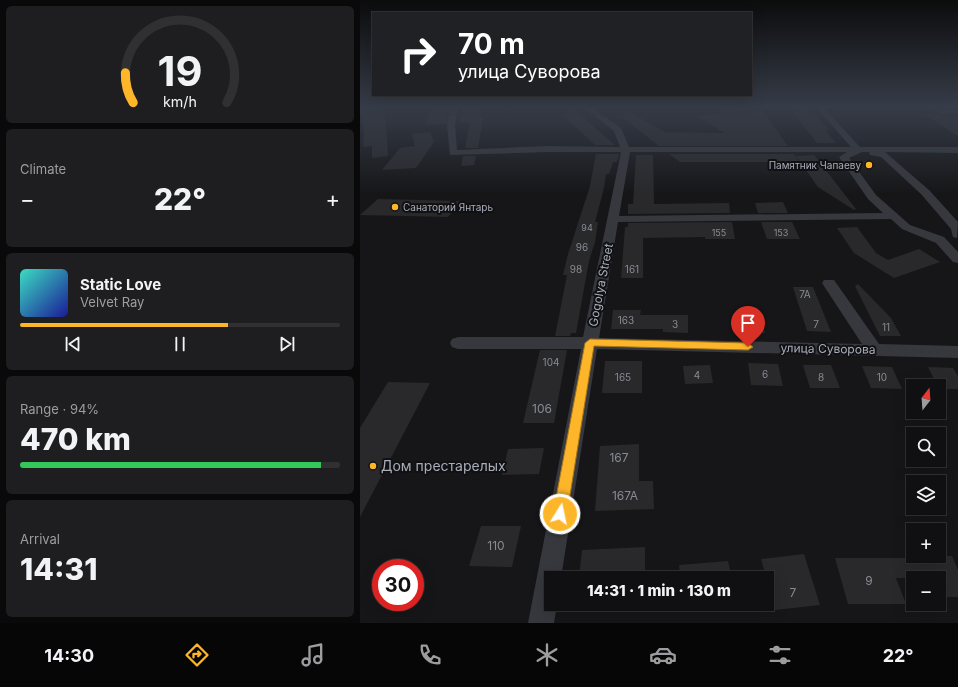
<!DOCTYPE html>
<meta charset="utf-8">
<style>
:root{--surface:#101012;--page:#1e1e20;--text:#f1f3f6;--muted:#9c9d9f;--line:#303032;--accent:#fdb629}
body{margin:0;font-family:Inter,sans-serif;background:var(--page);color:var(--text);height:100vh;display:flex;flex-direction:column;font-size:15px;white-space:nowrap}
*{box-sizing:border-box;margin:0}
p{font-size:13px;color:var(--muted)}
.icon{flex:none;width:22px;height:22px;fill:none;stroke:currentColor;stroke-width:2;stroke-linecap:round;stroke-linejoin:round}
.map{position:relative;flex:1;overflow:hidden}
.sheet{display:flex;flex-direction:column;gap:6px;padding:6px;background:#09090a;width:360px}
.sheet>*{flex:none}
.top-card{position:absolute;left:12px;top:12px;width:380px;height:84px;border-radius:0px;box-shadow:0 4px 16px #0002,0 0 0 1px var(--line);background:#202124;color:#fff;overflow:hidden}
.needle{width:26px;rotate:17deg}
.fabs{position:absolute;left:546px;top:379px;display:grid;gap:8px}
.fabs a{display:grid;place-items:center;width:40px;height:40px;border-radius:0px;background:var(--surface);box-shadow:0 4px 16px #0002,0 0 0 1px var(--line);font-size:20px}
.speed{position:absolute;left:12px;top:559px;display:flex;gap:8px;font-size:20px;font-weight:700;text-align:center}
.speed>*{display:grid;place-content:center;width:52px;height:52px;border-radius:50%;background:var(--surface);box-shadow:0 4px 16px #0002,0 0 0 1px var(--line);line-height:1}
.speed .limit{border:6px solid #d22;background:#fff;color:#111}
.pin{position:absolute;display:grid;place-items:center;width:34px;height:34px;color:#fff;margin:-41px -17px;border-radius:50% 50% 50% 0;rotate:-45deg;box-shadow:0 0 4px #0007}
.pin .icon{rotate:45deg}
.me{position:absolute;width:44px;margin:-22px;rotate:10deg;stroke-linejoin:round;filter:drop-shadow(0 0 3px #0008)}
.turn{display:flex;align-items:center;gap:14px;height:84px;padding:0 20px;font-size:18px}
.turn .icon{width:52px;height:52px;stroke-width:2.5}
.turn b{display:block;font-size:28px;line-height:34px}
.big{font-size:30px;font-weight:800;line-height:1.1}
.sheet .tile{flex:1;display:flex;flex-direction:column;justify-content:center;gap:6px;min-width:0;padding:0 14px;border-radius:6px;background:var(--page)}
.sheet .dial{align-items:center;gap:0}
.dial svg{height:104px;overflow:visible;fill:none;stroke:var(--line);stroke-width:7;stroke-linecap:round;text-anchor:middle}
.dial text{fill:var(--text);stroke:none}
.song{display:flex;align-items:center;gap:12px}
.cover{width:48px;height:48px;border-radius:6px;background:linear-gradient(135deg,hsl(170 70% 55%),hsl(240 70% 35%))}
.played{height:4px;border-radius:2px;background:linear-gradient(90deg,var(--accent) 65%,var(--line) 65%)}
.keys{display:flex;justify-content:space-around;direction:ltr}
.heat{display:flex;justify-content:space-between;align-items:center;font-size:22px;direction:ltr}
.charge{height:6px;border-radius:3px;background:linear-gradient(90deg,#34c759 94%,var(--line) 0)}
.trip{position:absolute;left:184px;top:571px;width:230px;height:40px;border-radius:0px;background:var(--surface);box-shadow:0 4px 16px #0002,0 0 0 1px var(--line);font-weight:800;line-height:40px;text-align:center}
.menu{display:flex;height:64px;justify-content:space-around;align-items:center;background:#060607;color:var(--muted)}
.menu .icon{width:28px;height:28px}
.menu .on{color:var(--accent)}
.menu b{font-size:18px;color:var(--text)}
main{display:flex;flex:1;min-height:0}
.map>svg:first-child{display:block}
.building{fill:#29292c}
.lines{fill:none;stroke-linecap:round;stroke-linejoin:round}
.minor{fill:#37383e;fill-rule:evenodd}
.route{fill:#fdb629;stroke:#a4761b}
.poi-dot{fill:#fdb629;stroke:#111113;stroke-width:1.5}
.labels{text-anchor:middle;stroke-width:4;stroke-linejoin:round;paint-order:stroke}
.far-number-label{font-size:9px;fill:#878b95}
.far-poi-label{font-size:10px;fill:#a7adb9;stroke:#111113;text-anchor:end}
.number-label{font-size:10px;fill:#878b95}
.street-label{font-size:12px;fill:#a7adb9;stroke:#111113}
.near-number-label{font-size:12px;fill:#878b95}
.near-poi-label{font-size:14px;fill:#a7adb9;stroke:#111113;text-anchor:start}
</style>
<main>
<section class="sheet">
<div class="tile dial"><svg viewBox="0 0 100 80">
<path d="M14 69A42 42 0 1 1 86 69"/>
<path d="M14 69A42 42 0 0 1 8 46" stroke="#fdb629"/>
<text x="50" y="56" font-size="32" font-weight="700">19</text>
<text x="50" y="72" font-size="11">km/h</text>
</svg></div>
<div class="tile"><p>Climate</p>
<div class="heat"><a>−</a><b class="big">22°</b><a>+</a></div>
</div>
<div class="tile">
<div class="song"><i class="cover"></i><div><b>Static Love</b><p>Velvet Ray</p></div></div>
<div class="played"></div>
<div class="keys"><svg class="icon" aria-label="previous" viewBox="0 0 24 24"><path d="M18 5L8 12l10 7zM5 5v14"/></svg><svg class="icon" aria-label="pause" viewBox="0 0 24 24"><path d="M8 5v14M16 5v14"/></svg><svg class="icon" aria-label="next" viewBox="0 0 24 24"><path d="M6 5l10 7-10 7zM19 5v14"/></svg></div>
</div>
<div class="tile"><p>Range · 94%</p><b class="big">470 km</b><div class="charge"></div></div>
<div class="tile"><p>Arrival</p><b class="big">14:31</b></div>
</section>
<div class="map">
<svg width="598" height="623" viewBox="0 0 598 623">
<rect width="100%" height="100%" fill="#161618"/>
<g class="building">
<polygon points="0,107 22,107 26,122 28,156 12,158 12,146 3,147 4,133"/>
<polygon points="69,107 89,107 86,124 66,125"/>
<polygon points="104,107 122,107 120,117 123,118 118,148 105,148 110,123 99,122"/>
<polygon points="209,107 211,107 255,145 235,145 202,114"/>
<polygon points="367,107 400,107 428,146 299,146 262,117 266,110 305,132 365,133 336,115 358,115"/>
<polygon points="429,107 449,107 469,130 465,130 476,143 457,143"/>
<polygon points="564,114 598,116 598,136"/>
<polygon points="70,132 74,142 56,168 22,170 40,148 55,146 52,134"/>
<polygon points="236,154 259,154 257,162 253,162 249,174 246,174 244,188 235,222 238,222 235,242 229,261 216,333 211,333 210,336 195,336 207,275 203,275 208,254 230,186"/>
<polygon points="309,154 434,154 440,162 320,162"/>
<polygon points="276,155 293,155 294,204 369,203 370,213 268,214 268,204 273,204"/>
<polygon points="454,155 496,209 494,210 458,187 436,156"/>
<polygon points="103,156 116,156 114,165 101,166"/>
<polygon points="18,199 101,201 88,217 0,215"/>
<polygon points="423,202 428,213 398,213 395,203"/>
<polygon points="372,222 375,239 345,239 345,237 283,238 283,278 261,278 265,227 268,227 268,223"/>
<polygon points="401,222 432,222 440,239 407,239"/>
<polygon points="497,227 516,253 528,260 559,249 580,262 534,278 494,253 477,228"/>
<polygon points="498,284 531,318 541,336 520,336 495,286"/>
<polygon points="433,287 453,287 471,332 447,331"/>
<polygon points="253,310 281,310 280,315 328,315 328,333 303,332 303,329 251,329"/>
<polygon points="374,316 401,316 405,333 377,333"/>
<polygon points="180,350 207,350 194,423 163,423"/>
<polygon points="245,361 282,361 282,393 242,393"/>
<polygon points="388,363 418,364 423,386 391,385"/>
<polygon points="350,365 353,383 325,384 323,366"/>
<polygon points="443,365 471,365 480,388 450,388"/>
<polygon points="502,366 532,367 542,389 511,388"/>
<polygon points="568,367 593,368 598,376 598,389 579,389"/>
<polygon points="28,382 70,383 0,517 0,428"/>
<polygon points="279,444 279,481 293,481 294,509 235,511 240,446"/>
<polygon points="184,448 179,474 142,475 148,449"/>
<polygon points="121,526 161,526 152,567 109,566"/>
<polygon points="285,547 285,578 219,578 222,550"/>
<polygon points="444,554 460,605 415,610 401,559"/>
<polygon points="548,556 592,556 598,570 598,597 579,597 579,578 536,578 546,604 488,604 475,558 549,558"/>
<polygon points="368,561 372,578 320,578 319,565"/>
</g>
<g class="lines">
<g class="minor">
<path d="M 90,107 L 98,107 L 95,125 L 97,150 L 187,146 L 260,147 L 254,131 L 223,107 L 230,107 L 261,128 L 269,147 L 491,147 L 456,107 L 463,107 L 500,147 L 598,147 L 598,153 L 525,152 L 569,190 L 598,222 L 597,238 L 593,237 L 591,229 L 561,194 L 521,157 L 510,155 L 509,152 L 502,152 L 489,158 L 516,195 L 550,225 L 584,237 L 598,252 L 598,263 L 593,262 L 576,243 L 542,229 L 531,219 L 258,222 L 239,338 L 502,344 L 462,283 L 464,280 L 474,280 L 519,344 L 598,346 L 598,358 L 237,349 L 201,578 L 191,578 L 191,604 L 197,604 L 194,623 L 168,623 L 221,349 L 98,349 L 92,347 L 90,343 L 92,339 L 98,337 L 223,337 L 261,152 L 187,152 L 90,155 L 87,125 ZM 270,152 L 487,152 L 479,157 L 508,199 L 523,213 L 259,216 Z"/>
<polygon points="568,107 576,107 582,110 598,110 598,114 581,114"/>
</g>
</g>
<linearGradient id="sky" x2="0" y2="1"><stop stop-color="#0c0c0d"/><stop offset="0.55" stop-color="#363c48"/><stop offset="1" stop-color="#363c48" stop-opacity="0"/></linearGradient>
<rect width="598" height="194" fill="url(#sky)"/>
<polygon class="route" points="230,339 388,343 393,347 388,350 234,346 207,514 205,519 200,521 195,519 193,514 225,343"/>
<g class="poi-dot">
<circle cx="509" cy="165" r="4"/>
<circle cx="35" cy="207" r="4"/>
<circle cx="13" cy="466" r="4"/>
</g>
<g class="labels">
<g class="far-number-label">
<text x="227" y="231">94</text>
<text x="359" y="236">155</text>
<text x="421" y="236">153</text>
</g>
<g class="far-poi-label">
<text x="501" y="169">Памятник Чапаеву</text>
<text x="43" y="211" text-anchor="start">Санаторий Янтарь</text>
</g>
<g class="number-label">
<text x="222" y="251">96</text>
<text x="216" y="273">98</text>
<text x="272" y="273">161</text>
<text x="445" y="298">7А</text>
<text x="266" y="324">163</text>
<text x="315" y="328">3</text>
<text x="456" y="328">7</text>
<text x="526" y="331">11</text>
<text x="191" y="366">104</text>
<text x="405" y="378">6</text>
<text x="337" y="379">4</text>
<text x="263" y="381">165</text>
<text x="461" y="381">8</text>
<text x="522" y="381">10</text>
</g>
<g class="street-label">
<text transform="translate(241 285) rotate(-79)" y="4">Gogolya Street</text>
<text transform="translate(468 349) rotate(1)" y="4">улица Суворова</text>
</g>
<g class="near-number-label">
<text x="182" y="413">106</text>
<text x="259" y="462">167</text>
<text x="265" y="500">167А</text>
<text x="136" y="550">110</text>
<text x="509" y="585">9</text>
<text x="433" y="597">7</text>
</g>
<g class="near-poi-label">
<text x="21" y="471">Дом престарелых</text>
</g>
</g>
</svg>
<div class="fabs">
<a><svg class="needle" viewBox="-14 -14 28 28"><path d="M0-13l5 13h-10z" fill="#e53935"/><path d="M0 13l5-13h-10z" fill="#9c9d9f"/></svg></a>
<a><svg class="icon" aria-label="search" viewBox="0 0 24 24"><circle cx="10" cy="10" r="6"/><path d="M15 15l6 6"/></svg></a>
<a><svg class="icon" aria-label="layers" viewBox="0 0 24 24"><path d="M12 4l9 5-9 5-9-5zM3 14l9 5 9-5"/></svg></a>
<a>+</a>
<a>−</a>
</div>
<div class="speed"><div class="limit">30</div></div>
<div class="pin" style="left:388px;top:347px;background:#d93025"><svg class="icon" aria-label="arrive" viewBox="0 0 24 24"><path d="M6 21V4h12l-3 4 3 4H6"/></svg></div>
<svg class="me" style="left:200px;top:514px" viewBox="-20 -20 40 40"><circle r="17" fill="#fdb629" stroke="#fff" stroke-width="3"/><path d="M0-11L8 9 0 5-8 9z" fill="#fff"/></svg>
<div class="trip">14:31 · 1 min · 130 m</div>
<div class="top-card">
<div class="turn"><svg class="icon" aria-label="right" viewBox="0 0 24 24"><path d="M7 20v-9h11M14 6l5 5-5 5"/></svg><div><b>70 m</b>улица Суворова</div></div>
</div>
</div>
</main>
<nav class="menu">
<b>14:30</b>
<svg class="icon on" aria-label="directions" viewBox="0 0 24 24"><path d="M12 3l9 9-9 9-9-9zM9 14v-3h6M13 9l2 2-2 2"/></svg>
<svg class="icon" aria-label="music" viewBox="0 0 24 24"><path d="M9 18V5l10-2v13"/><circle cx="6" cy="18" r="3"/><circle cx="16" cy="16" r="3"/></svg>
<svg class="icon" aria-label="phone" viewBox="0 0 24 24"><path d="M5 4h4l2 5-3 2q2 4 5 5l2-3 5 2v4C11 20 4 13 5 4z"/></svg>
<svg class="icon" aria-label="climate" viewBox="0 0 24 24"><path d="M12 3v18M4 7l16 10M4 17L20 7"/></svg>
<svg class="icon" aria-label="car" viewBox="0 0 24 24"><path d="M5 17H2v-5l4-1 3-4h7l3 4 3 1v5h-3M9 17h6M6 11h13"/><circle cx="7" cy="17" r="2"/><circle cx="17" cy="17" r="2"/></svg>
<svg class="icon" aria-label="filters" viewBox="0 0 24 24"><path d="M4 7h16M4 17h16"/><circle cx="9" cy="7" r="2"/><circle cx="15" cy="17" r="2"/></svg>
<b>22°</b>
</nav>
